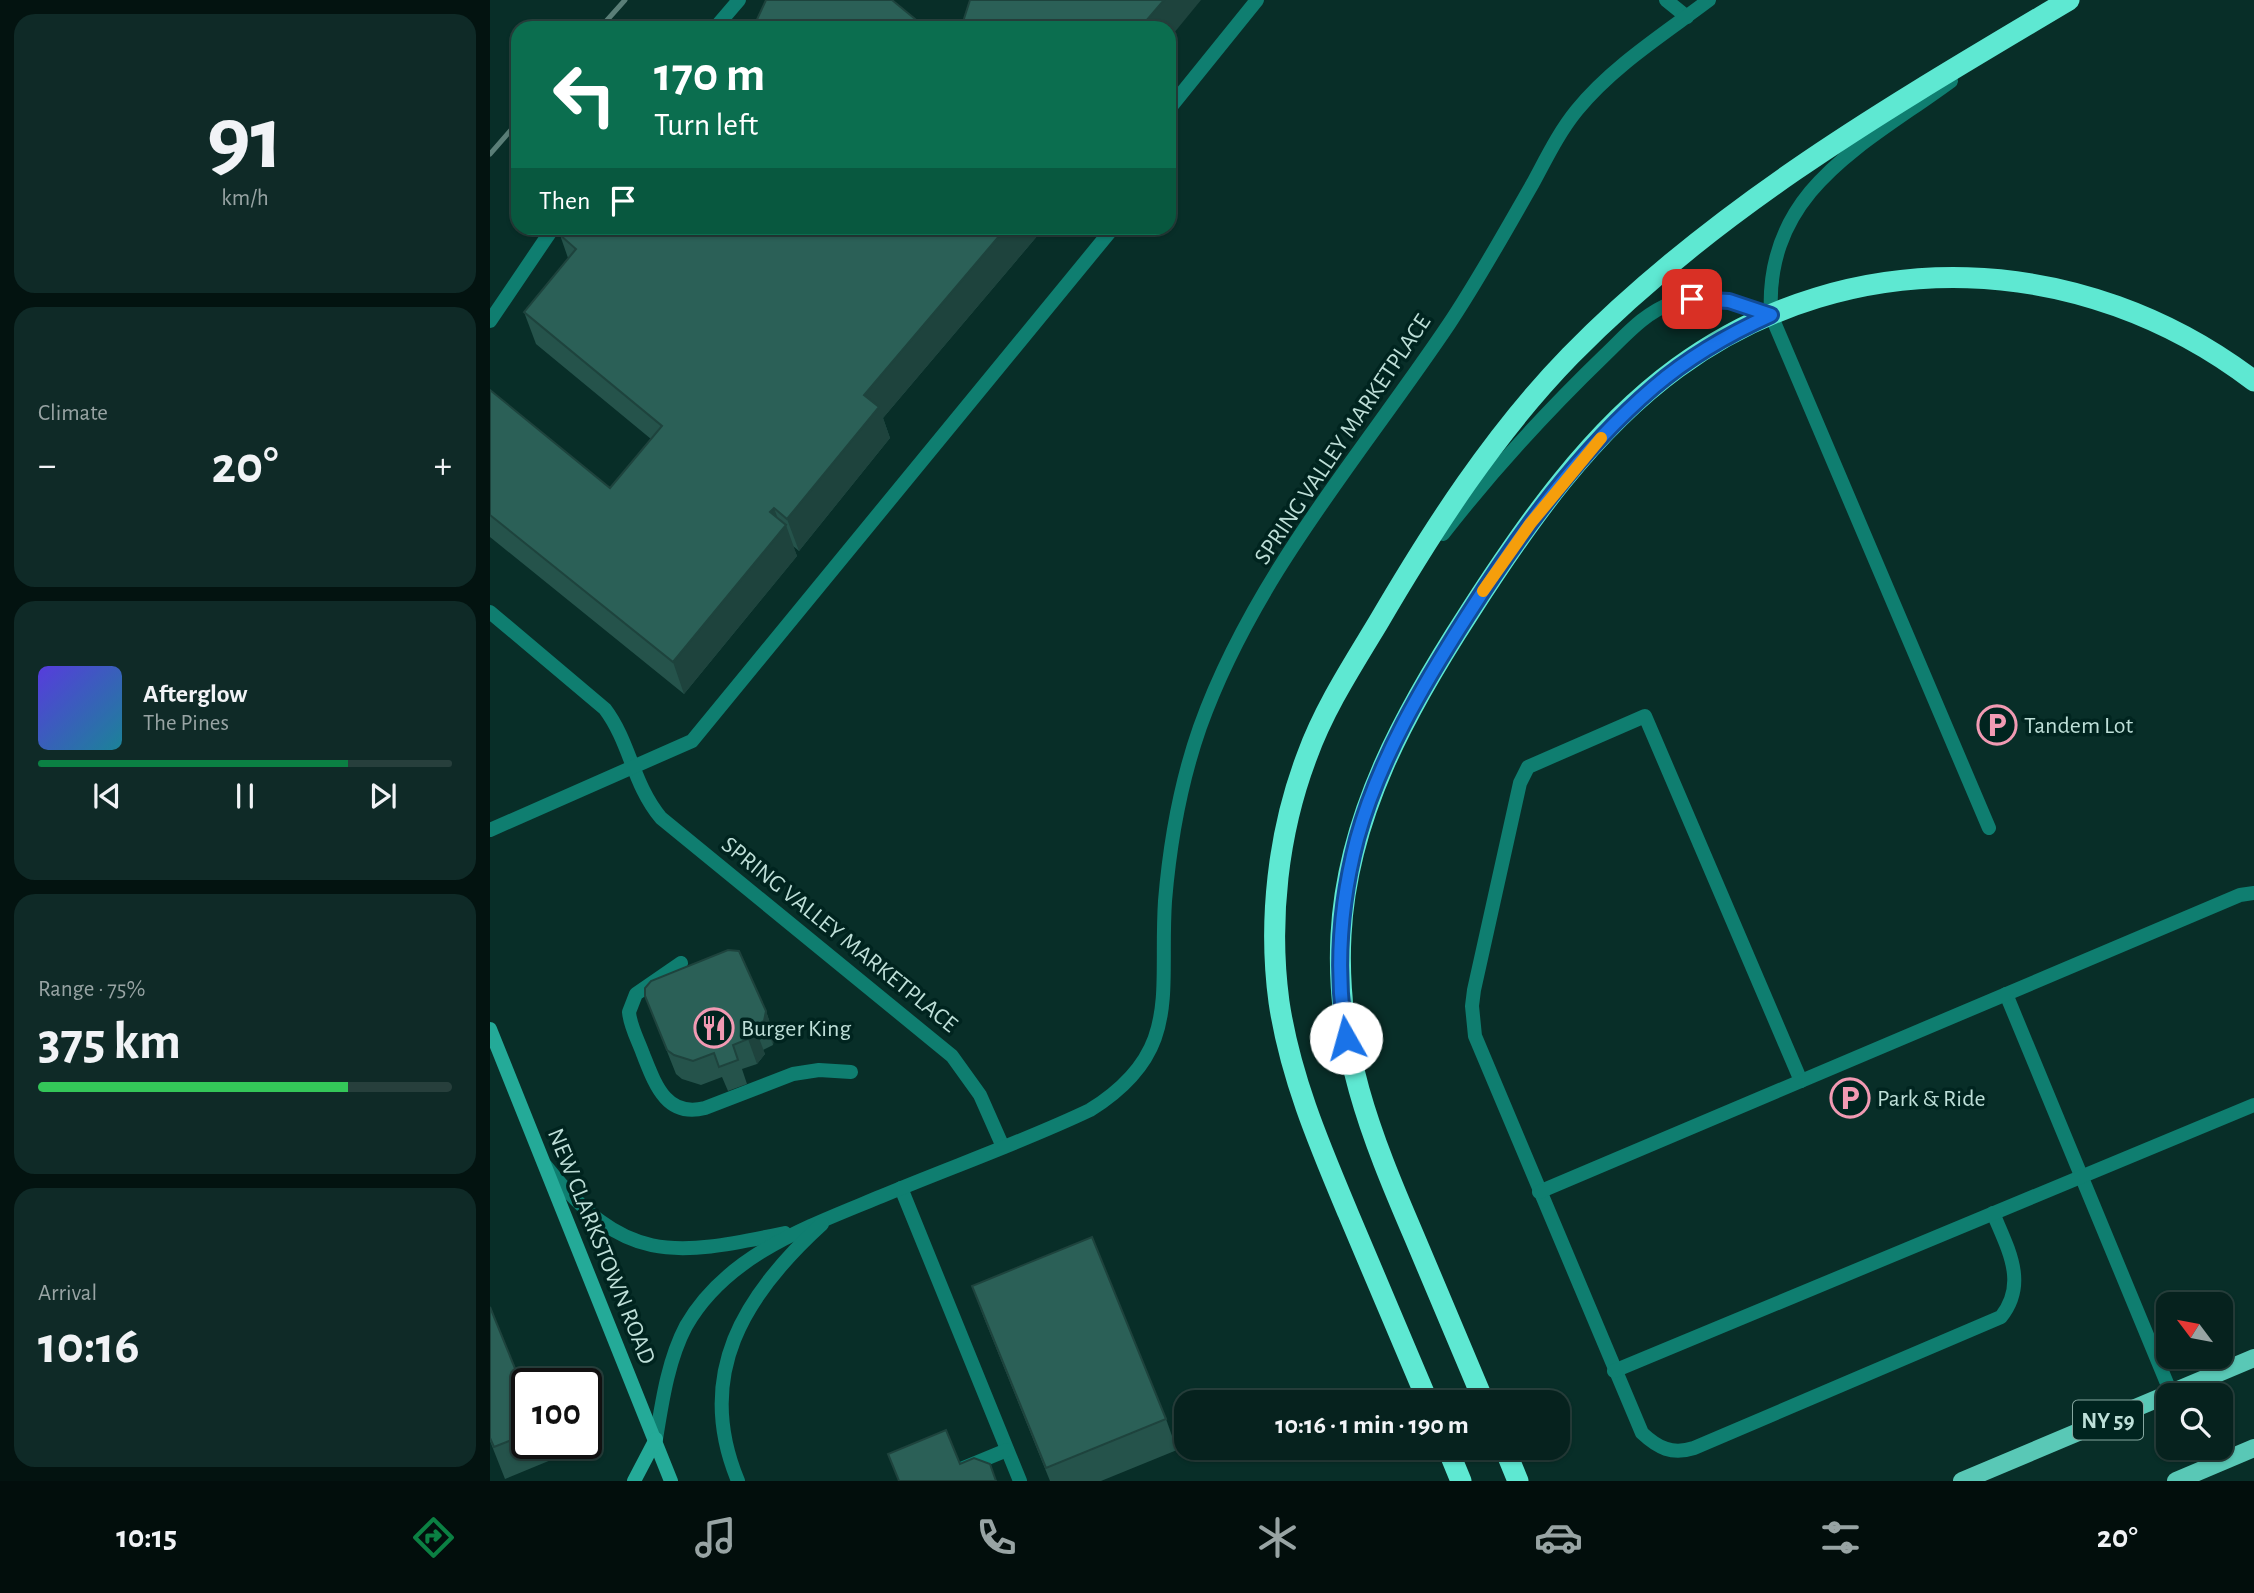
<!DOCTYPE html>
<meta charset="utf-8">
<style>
:root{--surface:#06221e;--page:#0f2a27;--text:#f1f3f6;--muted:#98a4a4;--line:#273f3c;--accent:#0b8043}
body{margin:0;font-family:"Alegreya Sans",sans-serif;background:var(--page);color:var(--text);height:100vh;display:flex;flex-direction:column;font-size:26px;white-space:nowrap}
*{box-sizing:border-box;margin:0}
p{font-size:23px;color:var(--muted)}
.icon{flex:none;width:38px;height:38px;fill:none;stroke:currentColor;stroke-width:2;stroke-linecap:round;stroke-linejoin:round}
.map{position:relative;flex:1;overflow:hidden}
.sheet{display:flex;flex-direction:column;gap:14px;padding:14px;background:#031310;width:490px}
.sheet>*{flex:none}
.guide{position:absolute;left:21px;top:21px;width:665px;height:214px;border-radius:21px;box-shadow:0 2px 5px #0004,0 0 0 2px var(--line);background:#0b6e4f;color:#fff;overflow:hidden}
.needle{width:46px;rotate:302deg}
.controls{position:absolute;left:1666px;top:1292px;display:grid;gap:14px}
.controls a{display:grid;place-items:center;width:77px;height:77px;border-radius:14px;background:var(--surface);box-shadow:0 2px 5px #0004,0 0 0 2px var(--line);font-size:35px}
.speed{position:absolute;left:21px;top:1368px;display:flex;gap:14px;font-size:35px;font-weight:700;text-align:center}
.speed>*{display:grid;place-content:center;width:91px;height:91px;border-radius:50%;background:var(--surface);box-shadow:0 2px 5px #0004,0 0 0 2px var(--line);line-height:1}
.speed .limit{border:4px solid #111;border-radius:10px;background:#fff;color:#111}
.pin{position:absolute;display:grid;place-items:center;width:60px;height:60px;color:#fff;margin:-30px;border-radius:14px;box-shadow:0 4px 10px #0006}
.me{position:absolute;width:77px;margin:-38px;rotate:353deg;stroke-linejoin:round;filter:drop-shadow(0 0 5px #0008)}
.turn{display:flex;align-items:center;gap:24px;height:147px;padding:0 28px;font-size:32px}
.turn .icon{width:91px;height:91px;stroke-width:2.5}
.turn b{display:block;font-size:49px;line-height:60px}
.then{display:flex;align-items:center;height:66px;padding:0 28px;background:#0003;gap:14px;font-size:26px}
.big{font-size:52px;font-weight:600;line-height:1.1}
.sheet .tile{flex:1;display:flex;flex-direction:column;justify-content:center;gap:10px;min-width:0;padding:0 24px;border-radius:21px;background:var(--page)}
.sheet .dial{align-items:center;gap:0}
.dial b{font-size:91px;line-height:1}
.song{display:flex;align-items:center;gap:21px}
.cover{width:84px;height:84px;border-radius:10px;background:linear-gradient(135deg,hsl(250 70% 55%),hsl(190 70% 35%))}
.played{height:7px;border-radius:4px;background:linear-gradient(90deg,var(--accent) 75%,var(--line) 75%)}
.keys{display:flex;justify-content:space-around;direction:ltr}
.heat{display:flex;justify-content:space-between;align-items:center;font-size:38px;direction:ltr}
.charge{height:10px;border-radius:5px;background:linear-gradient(90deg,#34c759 75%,var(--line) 0)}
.trip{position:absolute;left:684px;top:1390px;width:396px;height:70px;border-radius:21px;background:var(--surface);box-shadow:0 2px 5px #0004,0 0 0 2px var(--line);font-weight:600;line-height:70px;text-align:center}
.tabs{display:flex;height:112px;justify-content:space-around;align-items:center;background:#020e0c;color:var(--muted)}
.tabs .icon{width:49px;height:49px}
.tabs .active{color:var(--accent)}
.tabs b{font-size:32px;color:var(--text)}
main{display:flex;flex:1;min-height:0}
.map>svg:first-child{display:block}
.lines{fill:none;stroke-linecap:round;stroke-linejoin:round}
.lane{stroke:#0f7e70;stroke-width:14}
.secondary{stroke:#24aa98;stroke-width:14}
.primary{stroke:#59c8b6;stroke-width:18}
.highway{stroke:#5ee8d2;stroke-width:21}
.rail{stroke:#5a7e77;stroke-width:5}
.wall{fill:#25534b}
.shaded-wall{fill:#1e433d}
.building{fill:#2b6057;stroke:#1e433d;stroke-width:2}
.route-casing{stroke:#114b97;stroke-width:18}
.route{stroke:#1a73e8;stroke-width:12}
.slow{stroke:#f59e0b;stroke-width:12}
.labels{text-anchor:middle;stroke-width:7;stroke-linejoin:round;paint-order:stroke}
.shield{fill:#00241f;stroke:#85a7a0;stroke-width:2}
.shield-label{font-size:23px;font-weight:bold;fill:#bedfd8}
.street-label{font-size:24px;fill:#bedfd8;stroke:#00241f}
.poi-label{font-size:24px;fill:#bedfd8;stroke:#00241f;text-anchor:start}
</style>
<main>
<section class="sheet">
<div class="tile dial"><b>91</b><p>km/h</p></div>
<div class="tile"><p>Climate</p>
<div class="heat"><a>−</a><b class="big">20°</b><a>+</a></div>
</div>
<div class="tile">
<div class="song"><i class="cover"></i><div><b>Afterglow</b><p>The Pines</p></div></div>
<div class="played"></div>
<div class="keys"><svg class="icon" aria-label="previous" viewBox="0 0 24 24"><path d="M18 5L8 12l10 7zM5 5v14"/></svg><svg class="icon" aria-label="pause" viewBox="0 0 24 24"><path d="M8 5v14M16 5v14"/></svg><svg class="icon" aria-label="next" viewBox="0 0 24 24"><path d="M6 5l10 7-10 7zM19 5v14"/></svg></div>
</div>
<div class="tile"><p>Range · 75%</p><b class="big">375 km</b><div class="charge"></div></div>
<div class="tile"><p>Arrival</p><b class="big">10:16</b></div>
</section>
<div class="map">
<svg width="1764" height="1481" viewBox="0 0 1764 1481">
<rect width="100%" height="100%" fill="#082e28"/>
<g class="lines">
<g class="lane">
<polyline points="1176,0 1197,17"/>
<polyline points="225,28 249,0"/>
<path d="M 1461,81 C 1374,145 1274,190 1281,315 L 1499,828"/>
<polyline points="679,109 767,0"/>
<polyline points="0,321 63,228"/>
<path d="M 953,534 C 1002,471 1057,411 1115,355 C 1135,336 1154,313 1182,303 C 1215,292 1250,302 1281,315"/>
<path d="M 0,612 L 115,709 C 140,742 143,785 171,818 L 462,1056 L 490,1095 L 513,1147"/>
<polyline points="0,830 202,741 623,228"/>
<path d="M 191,963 L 146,994 L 139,1012 C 140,1026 148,1040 153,1054 C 165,1084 176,1118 215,1108 L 303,1074 L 329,1070 L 361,1072"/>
<polyline points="1516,994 1681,1393"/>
<path d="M 1311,1081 L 1155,716 L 1038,767 L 1030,783 L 984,990 L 982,1006 L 985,1036 L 1152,1433 C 1168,1448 1182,1455 1204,1448 L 1511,1317 C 1538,1283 1518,1249 1503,1213"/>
<path d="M 56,1166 C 134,1264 181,1257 295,1233"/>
<polyline points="411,1188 530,1481"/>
<polyline points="1049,1192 1750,895 1764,893"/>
<polyline points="1124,1371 1764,1105"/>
<path d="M 166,1439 C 172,1402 178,1360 196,1326 C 237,1254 320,1226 392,1196 C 461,1167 533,1142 600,1110 C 693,1052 669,993 675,901 C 680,841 690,784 710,727 C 764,576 871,455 959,324 C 989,279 1016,230 1043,183 C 1057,157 1069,132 1087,110 C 1123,66 1174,34 1219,0"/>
<path d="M 248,1481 C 204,1375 254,1295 332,1224"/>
<polyline points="442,1481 517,1450"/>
</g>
<g class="secondary">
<polyline points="0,1029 181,1481"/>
<polyline points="144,1481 166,1439"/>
</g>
<g class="primary">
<polyline points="1472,1481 1764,1358"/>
<polyline points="1686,1481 1764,1448"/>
</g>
<g class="highway">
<path d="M 938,1402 C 911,1339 885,1276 858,1213 C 829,1144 800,1076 789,1002 C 778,921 788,832 817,756 C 834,709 862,666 888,623 C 943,529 1004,434 1080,356 C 1227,206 1401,106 1579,0"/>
<path d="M 994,1402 C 971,1347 948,1292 924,1236 C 881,1136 845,1047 851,935 C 857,816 916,710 979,613 C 1036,524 1101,431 1187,368 C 1362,240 1594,251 1764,381"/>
<polyline points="957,1447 971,1481"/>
<polyline points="1014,1447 1028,1481"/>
</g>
<g class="rail">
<polyline points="110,28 135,0"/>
<polyline points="0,154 28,122"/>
</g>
</g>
<g class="wall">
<polygon points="102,228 554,228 393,418 400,438 309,551 303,546 307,556 194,694 0,537 0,390 120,488 161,439 46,344 34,312 78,258 70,235"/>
<polygon points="155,996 276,1011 284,1035 283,1045 273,1050 275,1054 267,1064 252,1069 257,1084 238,1091 232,1077 211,1085 192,1079 186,1074"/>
<polygon points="482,1286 676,1419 687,1450 611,1481 560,1481 494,1318"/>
<polygon points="0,1307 37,1398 37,1444 55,1444 61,1460 15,1479 0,1441"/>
</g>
<g class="shaded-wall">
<polygon points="674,0 711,0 679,39 679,28 650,28"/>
<polygon points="516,228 554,228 393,418 400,438 309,551 297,519 374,395"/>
<polygon points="284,508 292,530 296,525 307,556 194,694 183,662 280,512"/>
<polygon points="276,1011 284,1035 283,1045 274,1021"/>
<polygon points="266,1030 275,1054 267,1064 258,1039"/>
</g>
<g class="building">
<polygon points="276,0 402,0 436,28 263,28"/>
<polygon points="480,0 674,0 650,28 471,28"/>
<polygon points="76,228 516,228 374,395 389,407 297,519 284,508 280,512 296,525 183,662 0,515 0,390 120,488 172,426 34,312 86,249 70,235"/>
<polygon points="238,950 249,951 276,1011 274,1021 264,1026 266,1030 258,1039 243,1045 248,1060 229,1067 224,1053 203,1061 184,1055 177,1050 155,996 155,988 161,981"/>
<polygon points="602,1237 676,1419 556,1468 482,1286"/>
<polygon points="0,1307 37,1398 37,1434 4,1447 0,1438"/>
<polygon points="456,1430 470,1464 484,1458 500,1464 506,1481 409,1481 398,1454"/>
</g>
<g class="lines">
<g class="route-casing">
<path id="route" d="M 856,1038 C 845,971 850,904 867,839 C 889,759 933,685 977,616 C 1030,533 1089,451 1164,387 C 1199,357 1239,334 1281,315 L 1239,301 L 1202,299"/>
</g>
<use href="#route" class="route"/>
<polyline class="slow" points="993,591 1040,524 1111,438"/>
</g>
<defs>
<g id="parking-ring" transform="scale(2.0125)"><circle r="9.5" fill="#00241f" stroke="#f19ab3" stroke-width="1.5"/><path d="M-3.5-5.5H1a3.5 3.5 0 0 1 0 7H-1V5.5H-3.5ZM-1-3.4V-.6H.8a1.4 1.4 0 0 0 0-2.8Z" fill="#f19ab3"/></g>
<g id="restaurant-ring" transform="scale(2.0125)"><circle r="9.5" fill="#00241f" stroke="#f19ab3" stroke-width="1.5"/><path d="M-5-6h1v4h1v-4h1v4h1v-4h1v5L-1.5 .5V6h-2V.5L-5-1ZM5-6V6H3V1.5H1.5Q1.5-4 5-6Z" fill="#f19ab3"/></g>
</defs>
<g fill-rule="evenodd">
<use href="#parking-ring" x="1507" y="725"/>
<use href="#restaurant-ring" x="224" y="1028"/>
<use href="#parking-ring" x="1360" y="1098"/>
</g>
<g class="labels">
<rect class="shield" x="1583" y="1400.5" width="70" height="39" rx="5"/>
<g class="shield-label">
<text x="1618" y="1428">NY 59</text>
</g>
<g class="street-label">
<text transform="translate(852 439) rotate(-56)" y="8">SPRING VALLEY MARKETPLACE</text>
<text transform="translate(350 934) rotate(39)" y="8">SPRING VALLEY MARKETPLACE</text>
<text transform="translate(112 1246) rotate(68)" y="8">NEW CLARKSTOWN ROAD</text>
</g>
<g class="poi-label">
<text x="1534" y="733">Tandem Lot</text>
<text x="251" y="1036">Burger King</text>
<text x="1387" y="1106">Park &amp; Ride</text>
</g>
</g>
</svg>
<div class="controls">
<a><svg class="needle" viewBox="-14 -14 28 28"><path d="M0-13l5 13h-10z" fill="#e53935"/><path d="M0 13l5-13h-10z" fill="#98a4a4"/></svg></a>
<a><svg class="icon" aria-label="search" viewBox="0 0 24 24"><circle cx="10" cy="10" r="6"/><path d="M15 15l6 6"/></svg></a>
</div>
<div class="speed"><div class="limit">100</div></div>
<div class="pin" style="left:1202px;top:299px;background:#d93025"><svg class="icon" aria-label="arrive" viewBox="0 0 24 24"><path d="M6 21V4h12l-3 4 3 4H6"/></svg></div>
<svg class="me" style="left:856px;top:1038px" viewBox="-20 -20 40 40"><circle r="19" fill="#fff"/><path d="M0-13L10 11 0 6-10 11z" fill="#1a73e8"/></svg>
<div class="trip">10:16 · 1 min · 190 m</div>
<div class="guide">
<div class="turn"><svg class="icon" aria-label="left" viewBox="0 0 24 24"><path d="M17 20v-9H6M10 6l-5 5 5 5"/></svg><div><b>170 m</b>Turn left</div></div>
<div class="then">Then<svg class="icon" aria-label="arrive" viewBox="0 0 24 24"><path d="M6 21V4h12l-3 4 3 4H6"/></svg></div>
</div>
</div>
</main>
<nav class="tabs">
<b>10:15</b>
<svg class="icon active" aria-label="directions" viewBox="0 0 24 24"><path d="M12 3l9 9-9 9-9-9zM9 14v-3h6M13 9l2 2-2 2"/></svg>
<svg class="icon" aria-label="music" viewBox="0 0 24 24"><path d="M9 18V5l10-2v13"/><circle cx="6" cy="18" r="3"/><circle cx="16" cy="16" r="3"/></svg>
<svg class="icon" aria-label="phone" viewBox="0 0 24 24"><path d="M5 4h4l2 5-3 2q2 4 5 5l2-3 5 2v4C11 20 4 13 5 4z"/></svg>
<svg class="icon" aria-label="climate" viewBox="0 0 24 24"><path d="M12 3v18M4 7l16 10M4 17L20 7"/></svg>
<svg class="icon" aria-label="car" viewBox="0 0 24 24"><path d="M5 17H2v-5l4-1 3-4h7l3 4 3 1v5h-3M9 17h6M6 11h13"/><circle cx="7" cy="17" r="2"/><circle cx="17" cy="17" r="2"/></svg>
<svg class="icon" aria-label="filters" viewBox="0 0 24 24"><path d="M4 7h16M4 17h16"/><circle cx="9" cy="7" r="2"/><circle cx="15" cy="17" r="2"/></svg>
<b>20°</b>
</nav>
